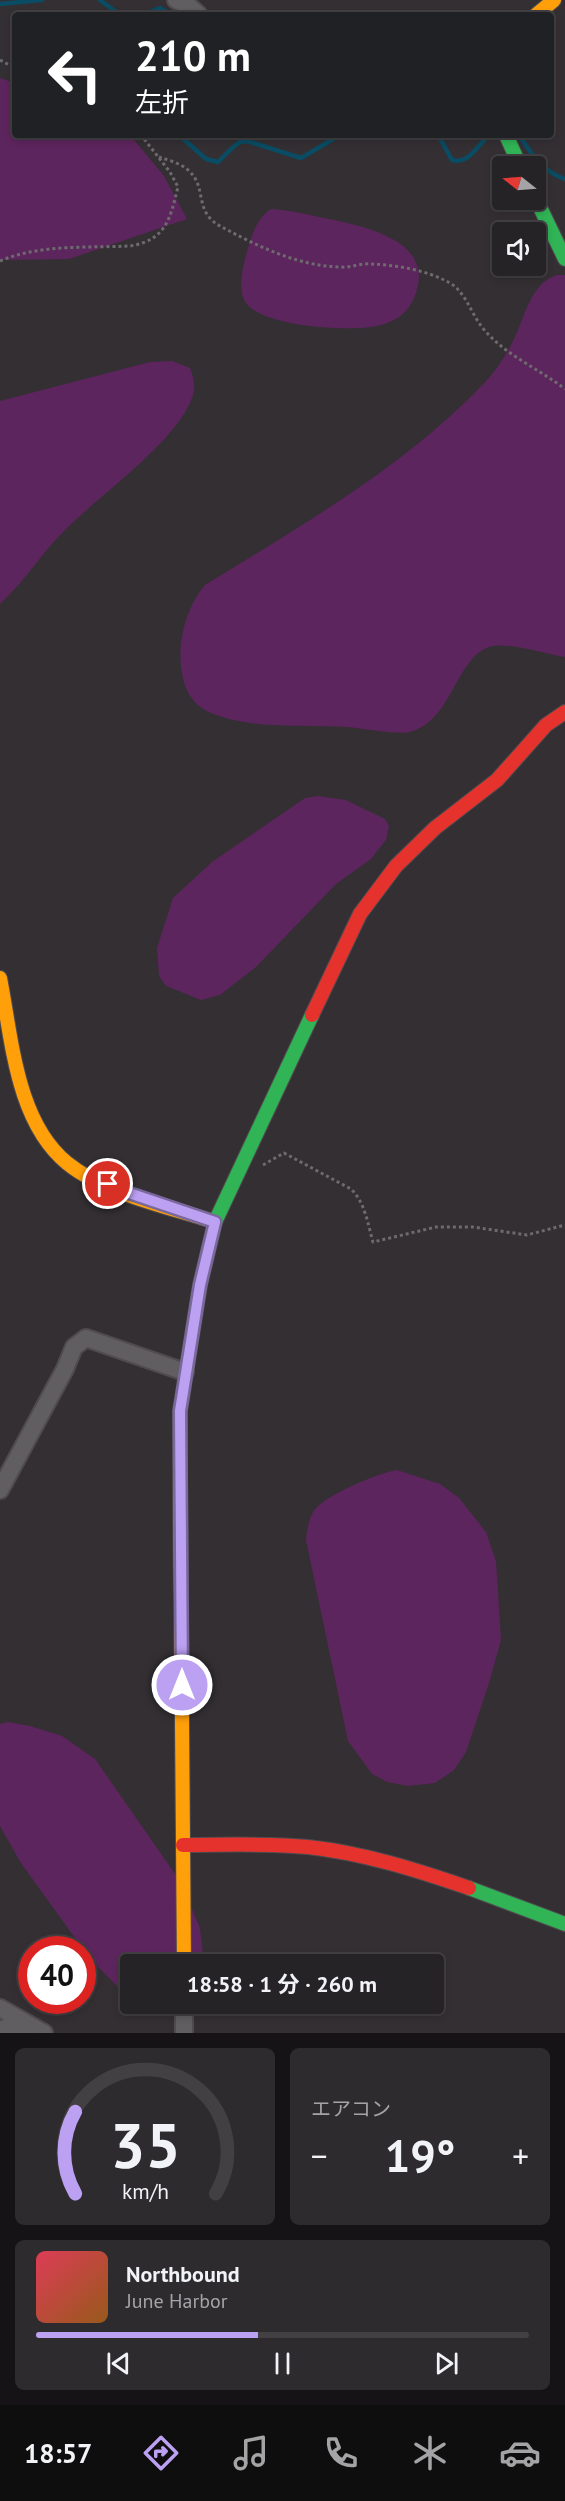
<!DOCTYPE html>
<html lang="ja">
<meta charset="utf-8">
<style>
:root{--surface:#262326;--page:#2e2b2e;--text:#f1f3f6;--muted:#a4a4a7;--line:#424043;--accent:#bca0f2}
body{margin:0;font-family:"PT Sans","Noto Sans JP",sans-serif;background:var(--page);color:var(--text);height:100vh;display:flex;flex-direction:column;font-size:22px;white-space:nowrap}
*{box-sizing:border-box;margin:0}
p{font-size:20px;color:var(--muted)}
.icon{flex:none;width:33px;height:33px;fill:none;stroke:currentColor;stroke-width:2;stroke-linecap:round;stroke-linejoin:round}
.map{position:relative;height:2033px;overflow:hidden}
.details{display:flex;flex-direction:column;gap:15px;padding:15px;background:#151315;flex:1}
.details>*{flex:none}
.hud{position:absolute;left:12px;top:12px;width:542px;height:126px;border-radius:6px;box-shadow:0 3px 9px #0003,0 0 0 2px var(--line);background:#202124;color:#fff;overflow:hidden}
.needle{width:39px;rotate:287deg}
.fabs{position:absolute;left:492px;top:156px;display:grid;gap:12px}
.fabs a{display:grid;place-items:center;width:54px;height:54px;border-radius:6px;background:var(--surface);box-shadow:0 3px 9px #0003,0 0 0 2px var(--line);font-size:30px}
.speed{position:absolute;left:18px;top:1936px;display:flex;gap:12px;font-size:30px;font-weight:700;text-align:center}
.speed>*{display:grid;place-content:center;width:78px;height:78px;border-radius:50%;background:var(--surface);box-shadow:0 3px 9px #0003,0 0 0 2px var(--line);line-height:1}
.speed .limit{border:9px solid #d22;background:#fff;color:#111}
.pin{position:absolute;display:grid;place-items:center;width:51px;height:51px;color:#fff;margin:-26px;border:3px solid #fff;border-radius:50%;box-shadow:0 2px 6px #0007}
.me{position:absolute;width:66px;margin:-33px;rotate:0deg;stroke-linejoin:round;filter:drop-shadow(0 0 4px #0008)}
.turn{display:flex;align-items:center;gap:21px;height:126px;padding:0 24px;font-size:27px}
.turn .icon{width:78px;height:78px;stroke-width:2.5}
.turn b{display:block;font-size:42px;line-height:51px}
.big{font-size:45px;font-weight:700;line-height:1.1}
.details .card{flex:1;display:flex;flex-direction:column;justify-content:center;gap:9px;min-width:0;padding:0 21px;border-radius:9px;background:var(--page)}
.details .dial{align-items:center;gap:0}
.dial svg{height:156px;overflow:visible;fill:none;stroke:var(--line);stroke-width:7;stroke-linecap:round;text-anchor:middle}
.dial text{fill:var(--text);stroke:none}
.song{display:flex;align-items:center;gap:18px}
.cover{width:72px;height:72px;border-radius:9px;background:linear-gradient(135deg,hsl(350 70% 55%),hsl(30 70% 35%))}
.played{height:6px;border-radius:3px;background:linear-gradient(90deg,var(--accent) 45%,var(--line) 45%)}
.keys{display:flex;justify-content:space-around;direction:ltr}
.heat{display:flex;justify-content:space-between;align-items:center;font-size:33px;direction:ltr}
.details .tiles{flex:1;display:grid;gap:15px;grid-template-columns:1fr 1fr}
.card:last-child{grid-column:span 2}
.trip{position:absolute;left:120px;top:1954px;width:324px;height:60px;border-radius:6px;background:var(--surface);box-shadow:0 3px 9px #0003,0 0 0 2px var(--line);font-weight:700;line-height:60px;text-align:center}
.dock{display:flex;height:96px;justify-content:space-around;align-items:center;background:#0f0e0f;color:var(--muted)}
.dock .icon{width:42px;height:42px}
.dock .selected{color:var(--accent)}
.dock b{font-size:27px;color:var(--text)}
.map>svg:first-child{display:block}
.green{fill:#5d255d}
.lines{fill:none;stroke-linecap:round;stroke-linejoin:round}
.stream{stroke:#0a4c63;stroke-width:4.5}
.street-casing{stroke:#4f4b4f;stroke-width:20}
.fast-casing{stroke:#4f4b4f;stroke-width:16}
.slow-casing{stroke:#4f4b4f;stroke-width:16}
.jam-casing{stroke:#4f4b4f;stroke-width:16}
.path{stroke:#6e6b6e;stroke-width:3;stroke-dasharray:3 3;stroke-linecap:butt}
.street{stroke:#615e61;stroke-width:16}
.fast{stroke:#30b455;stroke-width:14}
.slow{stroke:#ff9f0a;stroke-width:14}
.jam{stroke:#e5322d;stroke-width:14}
.route-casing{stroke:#7a689d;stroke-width:15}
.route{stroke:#bca0f2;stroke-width:10}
</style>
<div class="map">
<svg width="565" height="2033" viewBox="0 0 565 2033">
<rect width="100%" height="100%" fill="#332f33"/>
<g class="green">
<polygon points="0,78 15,83 15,135 130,135 164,176 187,219 69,259 0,260"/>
<path d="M 271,209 C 290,210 310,215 329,219 C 368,227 438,242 414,298 C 406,317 390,324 371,327 C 344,331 252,327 243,297 C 239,285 243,264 247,252 C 251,237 257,217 271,209 Z"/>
<path d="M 557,275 L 565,275 L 565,657 C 545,654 507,641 489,647 C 456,658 452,721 410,732 C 399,735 361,728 347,727 C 303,724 253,730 211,713 C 191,705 183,687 181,666 C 178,639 187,606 205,585 C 302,525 406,466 485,382 C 496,371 506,355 513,341 C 525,318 530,283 557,275 Z"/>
<path d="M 172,361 L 190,368 C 193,376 195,382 194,390 C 187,434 99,496 67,528 C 43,551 25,581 0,604 L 0,401 L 150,362 Z"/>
<polygon points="318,796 346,800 385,819 389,826 386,840 371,859 336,884 256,967 220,995 201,1000 166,986 159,976 157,948 173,898 212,862 305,798"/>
<path d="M 397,1470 L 440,1484 L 459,1498 L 486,1532 L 496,1561 L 501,1640 L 489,1683 L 466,1752 L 454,1770 L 435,1783 L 408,1786 L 387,1782 L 372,1774 L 348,1741 L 306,1540 C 307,1531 308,1521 313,1512 C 322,1496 378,1473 397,1470 Z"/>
<polygon points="8,1722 30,1726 62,1736 95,1759 180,1881 200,1928 204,1965 130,1965 130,1999 90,1959 21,1863 0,1826 0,1724"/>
<polygon points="141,2004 199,2004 187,2014 173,2014"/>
</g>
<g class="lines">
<g class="stream">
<polyline points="100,0 120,15"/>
<polyline points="0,4 42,0"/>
<polyline points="143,15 160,8 172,15"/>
<polyline points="179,135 206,159 218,162 232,148 240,142 247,141 301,158 340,135"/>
<path d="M 438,135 L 452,160 C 470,165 477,144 490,135"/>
<path d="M 519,135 C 531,154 543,172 565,179"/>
</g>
<g class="street-casing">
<g id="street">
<polyline points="176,0 189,6 199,15"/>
<polyline points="0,1490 65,1369 74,1347 86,1338 185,1372"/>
<polyline points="184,2004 184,2033"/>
<polyline points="0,2008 44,2033"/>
<polyline points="0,2031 7,2027 31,2031"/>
</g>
</g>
<g class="fast-casing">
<g id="fast">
<polyline points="506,135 520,166"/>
<polyline points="536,199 565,259"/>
<polyline points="180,1477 180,1411 200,1285 215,1222 312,1015"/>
<polyline points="469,1888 565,1924"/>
</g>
</g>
<g class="slow-casing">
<g id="slow">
<polyline points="536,15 554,0"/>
<path d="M 0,978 C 12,1039 16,1121 67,1163 C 105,1194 169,1207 215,1222"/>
<polyline points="180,1477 184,1965"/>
</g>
</g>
<g class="jam-casing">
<g id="jam">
<polyline points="312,1015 360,914 396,866 435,828 497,780 546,725 565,712"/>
<path d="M 183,1845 C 225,1845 266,1843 308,1847 C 363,1853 417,1870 469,1888"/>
</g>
</g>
<g class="path">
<polyline points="0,60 15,68"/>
<path d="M 159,157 C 168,160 180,163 188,170 C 208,187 193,211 220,226 C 257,246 298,266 340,267 C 350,268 361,263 371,264 C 396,265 425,270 446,281 C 465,289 470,312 482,327 C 504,355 538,368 565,389"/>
<path d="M 0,261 C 40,244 87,248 130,246 C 167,240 170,218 178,187 L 170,172 L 141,135"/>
<path d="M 263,1165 L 284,1153 L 351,1189 C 365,1202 368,1225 373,1242 L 436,1227 L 473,1227 L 527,1235 L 565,1225"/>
</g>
<use href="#street" class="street"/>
<use href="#fast" class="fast"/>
<use href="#slow" class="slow"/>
<use href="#jam" class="jam"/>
</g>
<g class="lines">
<g class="route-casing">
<polyline id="route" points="108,1184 126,1192 215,1222 200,1285 180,1411 182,1685"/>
</g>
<use href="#route" class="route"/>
</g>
</svg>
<div class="fabs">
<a><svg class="needle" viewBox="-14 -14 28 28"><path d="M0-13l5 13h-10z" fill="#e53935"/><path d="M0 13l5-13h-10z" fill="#a4a4a7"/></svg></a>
<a><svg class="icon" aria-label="sound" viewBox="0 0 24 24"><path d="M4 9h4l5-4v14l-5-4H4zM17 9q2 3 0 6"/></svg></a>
</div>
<div class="speed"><div class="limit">40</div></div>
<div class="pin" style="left:108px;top:1184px;background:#d93025"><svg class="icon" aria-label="arrive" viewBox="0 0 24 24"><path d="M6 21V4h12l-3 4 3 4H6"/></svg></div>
<svg class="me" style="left:182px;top:1685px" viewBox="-20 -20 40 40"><circle r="17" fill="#bca0f2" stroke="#fff" stroke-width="3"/><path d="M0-11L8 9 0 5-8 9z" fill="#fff"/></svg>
<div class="trip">18:58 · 1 分 · 260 m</div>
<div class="hud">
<div class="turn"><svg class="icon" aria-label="left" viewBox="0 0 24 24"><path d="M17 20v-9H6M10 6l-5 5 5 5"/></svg><div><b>210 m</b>左折</div></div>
</div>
</div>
<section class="details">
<div class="tiles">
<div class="card dial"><svg viewBox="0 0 100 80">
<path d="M14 69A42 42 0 1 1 86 69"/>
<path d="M14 69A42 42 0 0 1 14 27" stroke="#bca0f2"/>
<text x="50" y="56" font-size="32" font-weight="700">35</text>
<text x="50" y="72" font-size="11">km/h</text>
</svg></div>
<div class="card"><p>エアコン</p>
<div class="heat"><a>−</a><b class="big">19°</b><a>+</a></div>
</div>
<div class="card">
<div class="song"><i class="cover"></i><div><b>Northbound</b><p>June Harbor</p></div></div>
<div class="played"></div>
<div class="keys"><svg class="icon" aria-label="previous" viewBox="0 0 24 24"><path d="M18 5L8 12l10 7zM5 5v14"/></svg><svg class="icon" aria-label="pause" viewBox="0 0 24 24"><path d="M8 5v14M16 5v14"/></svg><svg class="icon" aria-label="next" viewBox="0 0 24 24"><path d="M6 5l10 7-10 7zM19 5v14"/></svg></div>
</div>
</div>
</section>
<nav class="dock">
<b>18:57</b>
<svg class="icon selected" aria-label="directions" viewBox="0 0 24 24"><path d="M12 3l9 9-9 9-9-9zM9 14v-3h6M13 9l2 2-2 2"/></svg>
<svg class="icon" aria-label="music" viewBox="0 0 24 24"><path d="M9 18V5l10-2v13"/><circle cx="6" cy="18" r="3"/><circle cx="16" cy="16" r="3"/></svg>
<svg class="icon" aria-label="phone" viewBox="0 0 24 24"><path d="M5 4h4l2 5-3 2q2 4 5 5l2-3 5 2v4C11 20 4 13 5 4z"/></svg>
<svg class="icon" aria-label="climate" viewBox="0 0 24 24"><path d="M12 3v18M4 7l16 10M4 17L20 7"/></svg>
<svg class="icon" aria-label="car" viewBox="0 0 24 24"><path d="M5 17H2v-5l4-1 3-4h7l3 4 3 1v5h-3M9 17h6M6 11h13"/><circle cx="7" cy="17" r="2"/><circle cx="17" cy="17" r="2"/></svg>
</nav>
